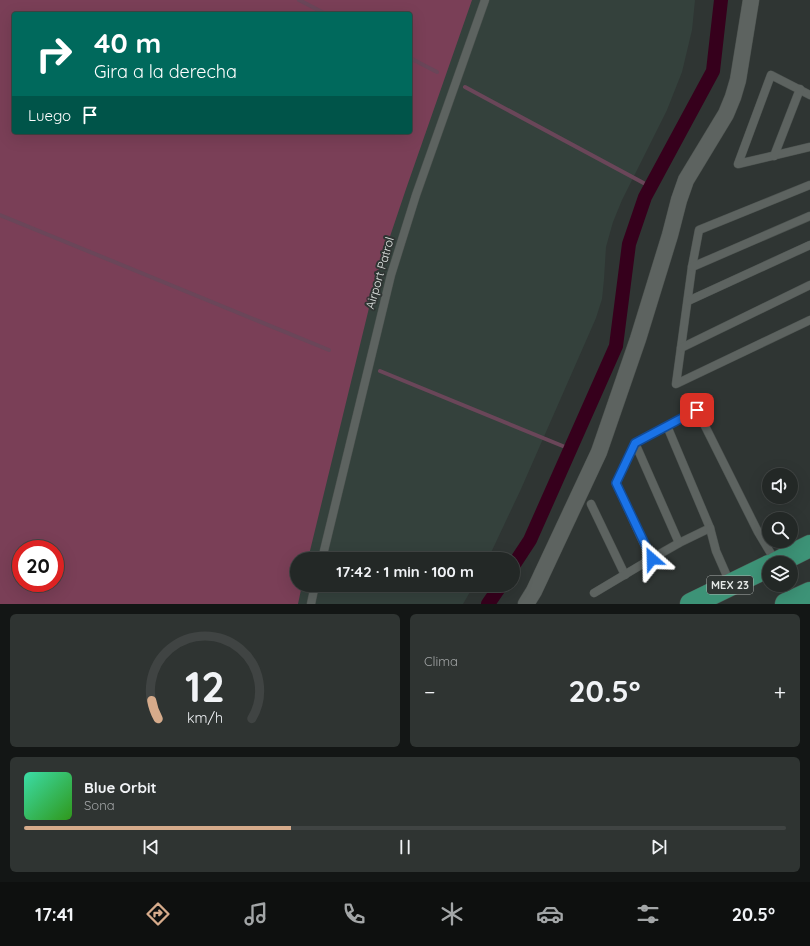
<!DOCTYPE html>
<html lang="es">
<meta charset="utf-8">
<style>
:root{--surface:#232826;--page:#2f3432;--text:#f1f3f6;--muted:#a3a6a7;--line:#404443;--accent:#d6ab8b}
body{margin:0;font-family:Quicksand,sans-serif;background:var(--page);color:var(--text);height:100vh;display:flex;flex-direction:column;font-size:15px;white-space:nowrap}
*{box-sizing:border-box;margin:0}
p{font-size:13px;color:var(--muted)}
.icon{flex:none;width:22px;height:22px;fill:none;stroke:currentColor;stroke-width:2;stroke-linecap:round;stroke-linejoin:round}
.map{position:relative;height:604px;overflow:hidden}
.details{display:flex;flex-direction:column;gap:10px;padding:10px;background:#131615;flex:1}
.details>*{flex:none}
.banner{position:absolute;left:12px;top:12px;width:400px;height:122px;border-radius:4px;box-shadow:0 4px 16px #0002,0 0 0 1px var(--line);background:#00695c;color:#fff;overflow:hidden}
.controls{position:absolute;left:762px;top:468px;display:grid;gap:8px}
.controls a{display:grid;place-items:center;width:36px;height:36px;border-radius:50%;background:var(--surface);box-shadow:0 4px 16px #0002,0 0 0 1px var(--line);font-size:20px}
.speed{position:absolute;left:12px;top:540px;display:flex;gap:8px;font-size:20px;font-weight:700;text-align:center}
.speed>*{display:grid;place-content:center;width:52px;height:52px;border-radius:50%;background:var(--surface);box-shadow:0 4px 16px #0002,0 0 0 1px var(--line);line-height:1}
.speed .limit{border:6px solid #d22;background:#fff;color:#111}
.pin{position:absolute;display:grid;place-items:center;width:34px;height:34px;color:#fff;margin:-17px;border-radius:8px;box-shadow:0 2px 6px #0006}
.me{position:absolute;width:44px;margin:-22px;rotate:335deg;stroke-linejoin:round;filter:drop-shadow(0 0 3px #0008)}
.turn{display:flex;align-items:center;gap:14px;height:84px;padding:0 16px;font-size:18px}
.turn .icon{width:52px;height:52px;stroke-width:2.5}
.turn b{display:block;font-size:28px;line-height:34px}
.then{display:flex;align-items:center;height:38px;padding:0 16px;background:#0003;gap:8px;font-size:15px}
.big{font-size:30px;font-weight:700;line-height:1.1}
.details .widget{flex:1;display:flex;flex-direction:column;justify-content:center;gap:6px;min-width:0;padding:0 14px;border-radius:6px;background:var(--page)}
.details .dial{align-items:center;gap:0}
.dial svg{height:104px;overflow:visible;fill:none;stroke:var(--line);stroke-width:7;stroke-linecap:round;text-anchor:middle}
.dial text{fill:var(--text);stroke:none}
.song{display:flex;align-items:center;gap:12px}
.cover{width:48px;height:48px;border-radius:6px;background:linear-gradient(135deg,hsl(160 70% 55%),hsl(110 70% 35%))}
.played{height:4px;border-radius:2px;background:linear-gradient(90deg,var(--accent) 35%,var(--line) 35%)}
.keys{display:flex;justify-content:space-around;direction:ltr}
.heat{display:flex;justify-content:space-between;align-items:center;font-size:22px;direction:ltr}
.details .tiles{flex:1;display:grid;gap:10px;grid-template-columns:1fr 1fr}
.widget:last-child{grid-column:span 2}
.trip{position:absolute;left:290px;top:552px;width:230px;height:40px;border-radius:20px;background:var(--surface);box-shadow:0 4px 16px #0002,0 0 0 1px var(--line);font-weight:700;line-height:40px;text-align:center}
.menu{display:flex;height:64px;justify-content:space-around;align-items:center;background:#0e100f;color:var(--muted)}
.menu .icon{width:28px;height:28px}
.menu .current{color:var(--accent)}
.menu b{font-size:18px;color:var(--text)}
.map>svg:first-child{display:block}
.built{fill:#34413c;fill-rule:evenodd}
.green{fill:#7a3f57;fill-rule:evenodd}
.lines{fill:none;stroke-linecap:round;stroke-linejoin:round}
.stream{stroke:#6a4659;stroke-width:4}
.canal{stroke:#36001c;stroke-width:14}
.service-casing{stroke:#4c524f;stroke-width:9}
.minor-casing{stroke:#4c524f;stroke-width:17}
.trunk-casing{stroke:#4c524f;stroke-width:23}
.service{stroke:#5d6360;stroke-width:8}
.minor{stroke:#5d6360;stroke-width:16}
.trunk{stroke:#3d9377;stroke-width:22}
.route-casing{stroke:#114b97;stroke-width:10}
.route{stroke:#1a73e8;stroke-width:7}
.labels{text-anchor:middle;stroke-width:4;stroke-linejoin:round;paint-order:stroke}
.shield{fill:#2f3533;stroke:#aeb2b0;stroke-width:1}
.shield-label{font-size:11px;font-weight:bold;fill:#e4e8e6}
.street-label{font-size:12px;fill:#e4e8e6;stroke:#2f3533}
</style>
<div class="map">
<svg width="810" height="604" viewBox="0 0 810 604">
<rect width="100%" height="100%" fill="#2f3533"/>
<path class="built" d="M 0,0 L 695,0 L 692,30 L 682,72 L 667,110 L 622,200 L 613,222 L 606,247 L 604,279 L 602,299 L 596,318 L 521,489 L 488,559 L 297,559 L 297,585 L 474,585 L 463,604 L 0,604 ZM 14,14 L 410,14 L 410,132 L 14,132 ZM 21,549 L 55,549 L 55,583 L 21,583 Z"/>
<path class="green" d="M 0,0 L 472,0 L 406,189 L 377,275 L 308,559 L 297,559 L 297,585 L 302,585 L 298,604 L 0,604 ZM 14,14 L 410,14 L 410,132 L 14,132 ZM 21,549 L 55,549 L 55,583 L 21,583 Z"/>
<g class="lines">
<g class="stream">
<polyline points="299,0 326,14"/>
<polyline points="410,58 437,72"/>
<polyline points="465,87 651,187"/>
<polyline points="0,215 329,350"/>
<polyline points="380,371 570,449"/>
</g>
<g class="canal">
<polyline points="513,566 530,540 616,346 629,244 645,197 713,71 721,0"/>
<polyline points="488,604 501,585"/>
</g>
<g class="service-casing">
<g id="service">
<polyline points="810,95 771,75 738,164 810,147"/>
<polyline points="774,156 800,89"/>
<polyline points="810,185 699,230 692,267 676,384 810,320"/>
<polyline points="692,267 810,216"/>
<polyline points="688,301 810,245"/>
<polyline points="681,348 810,285"/>
<polyline points="667,426 710,528 679,543 635,443 697,410 758,532 776,562"/>
<polyline points="635,443 616,483 651,559 679,543"/>
<polyline points="591,504 625,575"/>
<polyline points="710,528 716,551 730,583"/>
<polyline points="322,559 391,275 416,195 485,0"/>
<polyline points="594,593 651,559"/>
<polyline points="311,604 315,585"/>
</g>
</g>
<g class="minor-casing">
<polyline id="minor" points="526,604 534,591 599,452 638,339 670,235 679,200 686,180 726,114 733,97 738,80 751,0"/>
</g>
<g class="trunk-casing">
<g id="trunk">
<polyline points="776,563 810,546"/>
<polyline points="691,604 769,566"/>
<polyline points="786,604 810,593"/>
</g>
</g>
<use href="#service" class="service"/>
<use href="#minor" class="minor"/>
<use href="#trunk" class="trunk"/>
</g>
<g class="lines">
<g class="route-casing">
<polyline id="route" points="652,559 616,483 635,443 697,410"/>
</g>
<use href="#route" class="route"/>
</g>
<g class="labels">
<rect class="shield" x="707" y="576" width="46" height="18" rx="3"/>
<g class="shield-label">
<text x="730" y="589">MEX 23</text>
</g>
<g class="street-label">
<text transform="translate(380 273) rotate(-74)" y="4">Airport Patrol</text>
</g>
</g>
</svg>
<div class="controls">
<a><svg class="icon" aria-label="sound" viewBox="0 0 24 24"><path d="M4 9h4l5-4v14l-5-4H4zM17 9q2 3 0 6"/></svg></a>
<a><svg class="icon" aria-label="search" viewBox="0 0 24 24"><circle cx="10" cy="10" r="6"/><path d="M15 15l6 6"/></svg></a>
<a><svg class="icon" aria-label="layers" viewBox="0 0 24 24"><path d="M12 4l9 5-9 5-9-5zM3 14l9 5 9-5"/></svg></a>
</div>
<div class="speed"><div class="limit">20</div></div>
<div class="pin" style="left:697px;top:410px;background:#d93025"><svg class="icon" aria-label="arrive" viewBox="0 0 24 24"><path d="M6 21V4h12l-3 4 3 4H6"/></svg></div>
<svg class="me" style="left:652px;top:559px" viewBox="-20 -20 40 40"><path d="M0-17L14 15 0 8-14 15z" fill="#1a73e8" stroke="#fff" stroke-width="4"/></svg>
<div class="trip">17:42 · 1 min · 100 m</div>
<div class="banner">
<div class="turn"><svg class="icon" aria-label="right" viewBox="0 0 24 24"><path d="M7 20v-9h11M14 6l5 5-5 5"/></svg><div><b>40 m</b>Gira a la derecha</div></div>
<div class="then">Luego<svg class="icon" aria-label="arrive" viewBox="0 0 24 24"><path d="M6 21V4h12l-3 4 3 4H6"/></svg></div>
</div>
</div>
<section class="details">
<div class="tiles">
<div class="widget dial"><svg viewBox="0 0 100 80">
<path d="M14 69A42 42 0 1 1 86 69"/>
<path d="M14 69A42 42 0 0 1 9 55" stroke="#d6ab8b"/>
<text x="50" y="56" font-size="32" font-weight="700">12</text>
<text x="50" y="72" font-size="11">km/h</text>
</svg></div>
<div class="widget"><p>Clima</p>
<div class="heat"><a>−</a><b class="big">20.5°</b><a>+</a></div>
</div>
<div class="widget">
<div class="song"><i class="cover"></i><div><b>Blue Orbit</b><p>Sona</p></div></div>
<div class="played"></div>
<div class="keys"><svg class="icon" aria-label="previous" viewBox="0 0 24 24"><path d="M18 5L8 12l10 7zM5 5v14"/></svg><svg class="icon" aria-label="pause" viewBox="0 0 24 24"><path d="M8 5v14M16 5v14"/></svg><svg class="icon" aria-label="next" viewBox="0 0 24 24"><path d="M6 5l10 7-10 7zM19 5v14"/></svg></div>
</div>
</div>
</section>
<nav class="menu">
<b>17:41</b>
<svg class="icon current" aria-label="directions" viewBox="0 0 24 24"><path d="M12 3l9 9-9 9-9-9zM9 14v-3h6M13 9l2 2-2 2"/></svg>
<svg class="icon" aria-label="music" viewBox="0 0 24 24"><path d="M9 18V5l10-2v13"/><circle cx="6" cy="18" r="3"/><circle cx="16" cy="16" r="3"/></svg>
<svg class="icon" aria-label="phone" viewBox="0 0 24 24"><path d="M5 4h4l2 5-3 2q2 4 5 5l2-3 5 2v4C11 20 4 13 5 4z"/></svg>
<svg class="icon" aria-label="climate" viewBox="0 0 24 24"><path d="M12 3v18M4 7l16 10M4 17L20 7"/></svg>
<svg class="icon" aria-label="car" viewBox="0 0 24 24"><path d="M5 17H2v-5l4-1 3-4h7l3 4 3 1v5h-3M9 17h6M6 11h13"/><circle cx="7" cy="17" r="2"/><circle cx="17" cy="17" r="2"/></svg>
<svg class="icon" aria-label="filters" viewBox="0 0 24 24"><path d="M4 7h16M4 17h16"/><circle cx="9" cy="7" r="2"/><circle cx="15" cy="17" r="2"/></svg>
<b>20.5°</b>
</nav>
